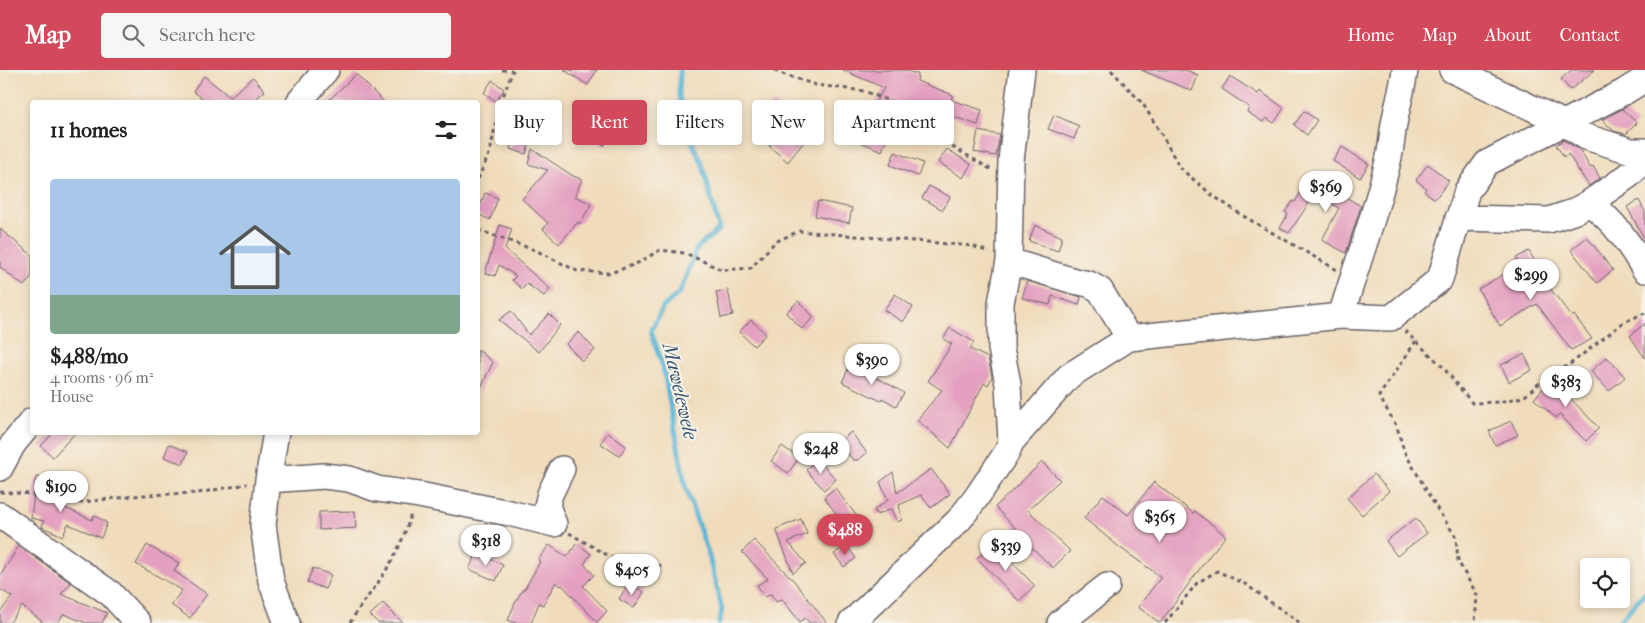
<!DOCTYPE html>
<meta charset="utf-8">
<style>
body{margin:0;font-family:"IM FELL French Canon",serif;background:#f6f6f6;color:#222;height:100vh;display:flex;flex-direction:column;font-size:19px;white-space:nowrap}
*{box-sizing:border-box;margin:0}
p{font-size:16px;color:#767676}
.icon{flex:none;width:28px;height:28px;fill:none;stroke:currentColor;stroke-width:2;stroke-linecap:round;stroke-linejoin:round}
.map{position:relative;flex:1;overflow:hidden}
.panel{position:absolute;left:30px;top:30px;width:450px;height:335px;display:flex;flex-direction:column;background:#fff;border-radius:5px;box-shadow:0 2px 8px #0003}
.panel>*{flex:none}
.banner{position:absolute;left:495px;top:30px;width:475px;height:45px;display:flex;gap:10px}
.tools{position:absolute;left:1580px;top:488px;display:grid;gap:10px}
.tools a{display:grid;place-items:center;width:50px;height:50px;border-radius:5px;background:#fff;box-shadow:0 2px 8px #0003;font-size:25px}
.price{position:absolute;translate:-50% -42px;padding:0 11px;border-radius:18px;background:#fff;color:#222;font-size:16px;line-height:32px;filter:drop-shadow(0 1px 2px #0008)}
.price::after{content:'';position:absolute;left:50%;top:30px;width:15px;height:11px;margin-left:-8px;background:inherit;clip-path:polygon(0 0,100% 0,50% 100%)}
.price.current{background:#d1495b;color:#fff}
ul{padding:0;list-style:none}
li{display:grid;align-content:center;gap:10px;height:265px;padding:0 20px}
li span{display:grid;place-items:center;height:155px;border-radius:5px;color:#555}
li>.icon{margin-inline-start:auto}
span .icon{width:90px;height:90px;fill:#fffc;stroke-width:1}
li b{font-size:21px}
h2{display:flex;justify-content:space-between;align-items:center;height:60px;padding:0 20px;font-size:21px}
.pill{padding:0 18px;border-radius:5px;background:#fff;box-shadow:0 2px 8px #0003;font-size:18px;line-height:45px}
.pill.current{background:#d1495b;color:#fff}
header{display:flex;align-items:center;gap:30px;box-sizing:border-box;height:70px;padding:0 25px;background:#d1495b;color:#fff}
header strong{font-size:24px}
nav{display:flex;gap:28px;margin-inline-start:auto;font-size:18px}
.search{width:350px;height:45px;background:#f6f6f6;display:flex;align-items:center;gap:12px;box-sizing:border-box;padding:0 18px;border-radius:5px;color:#767676;font-size:19px}
.map>svg:first-child{display:block}
.lines{fill:none;stroke-linecap:round;stroke-linejoin:round}
.stream{stroke:#57b4d5;stroke-width:5}
.building{fill:#e4a0c0}
.minor-casing{stroke:#6a6368;stroke-width:28}
.path{stroke:#6a6368;stroke-width:3;stroke-dasharray:4 4;stroke-linecap:butt}
.minor{stroke:#fff;stroke-width:25}
.labels{text-anchor:middle;dominant-baseline:central;stroke-width:4;stroke-linejoin:round;paint-order:stroke}
.water-label{font-size:20px;font-style:italic;fill:#355571;stroke:#f7f3e8}
</style>
<header>
<strong>Map</strong>
<div class="search"><svg class="icon" aria-label="search" viewBox="0 0 24 24"><circle cx="10" cy="10" r="6"/><path d="M15 15l6 6"/></svg>Search here</div>
<nav><a>Home</a><a>Map</a><a>About</a><a>Contact</a></nav>
</header>
<div class="map">
<svg width="1645" height="553" viewBox="0 0 1645 553">
<rect width="100%" height="100%" fill="#f7f3e8"/>
<filter id="ink" filterUnits="userSpaceOnUse"><feTurbulence type="fractalNoise" baseFrequency=".02" numOctaves="2"/><feDisplacementMap in="SourceGraphic" scale="10" xChannelSelector="R" yChannelSelector="G"/><feConvolveMatrix kernelMatrix="1 2 1 2 8 2 1 2 1" color-interpolation-filters="sRGB"/></filter>
<filter id="wash" filterUnits="userSpaceOnUse"><feTurbulence type="fractalNoise" baseFrequency=".0096" numOctaves="4" result="noise"/><feDisplacementMap in="SourceGraphic" scale="20" xChannelSelector="R" yChannelSelector="G"/><feGaussianBlur stdDeviation="1.12" result="paint"/><feColorMatrix in="noise" values="0 0 0 0 0 0 0 0 0 0 0 0 0 0 0 0 0 1.4 0 .05"/><feComposite in="paint" operator="in"/></filter>
<g filter="url(#wash)">
<rect width="100%" height="100%" fill="#f0dcbb"/>
<g class="lines">
<path class="stream" d="M 680,0 L 679,26 L 688,64 L 702,93 L 719,159 L 697,178 L 680,222 L 663,237 L 651,261 L 663,297 L 686,419 L 709,486 L 722,539 L 719,553
M 1618,553 L 1645,522"/>
</g>
<g id="blocks">
<path class="building" d="M 564,0 L 597,0 L 588,15 Z
M 843,0 L 903,0 L 918,4 L 917,11 L 953,25 L 951,30 L 982,40 L 978,55 L 945,44 L 942,53 L 895,35 L 879,60 L 889,64 L 882,81 L 858,71 L 868,45 L 884,18 Z
M 1141,0 L 1186,0 L 1198,5 L 1192,21 Z
M 1571,0 L 1595,0 L 1570,20 L 1561,9 Z
M 356,4 L 384,32 L 327,32 Z
M 204,6 L 230,27 L 253,7 L 265,21 L 252,32 L 207,32 L 193,21 Z
M 1230,6 L 1258,24 L 1260,21 L 1284,38 L 1274,53 L 1266,48 L 1263,52 L 1247,42 L 1249,37 L 1222,19 Z
M 492,10 L 504,19 L 496,31 L 484,23 Z
M 773,33 L 791,49 L 796,43 L 815,58 L 788,92 L 769,76 L 776,67 L 758,50 Z
M 1622,39 L 1637,53 L 1626,64 L 1614,61 L 1602,50 Z
M 1304,41 L 1317,50 L 1307,65 L 1294,55 Z
M 1054,45 L 1079,56 L 1074,69 L 1048,59 Z
M 592,46 L 614,61 L 604,76 L 582,61 Z
M 978,61 L 1000,65 L 996,86 L 974,82 Z
M 516,63 L 531,68 L 526,84 L 510,79 Z
M 1563,70 L 1580,80 L 1590,98 L 1593,96 L 1600,108 L 1589,116 L 1568,84 L 1564,87 L 1556,75 Z
M 1342,77 L 1369,94 L 1360,108 L 1333,91 Z
M 532,79 L 573,106 L 582,109 L 575,126 L 591,134 L 580,154 L 578,152 L 559,174 L 543,159 L 548,153 L 522,129 L 548,100 L 528,94 Z
M 947,79 L 971,94 L 963,108 L 938,92 Z
M 895,82 L 923,93 L 918,106 L 890,95 Z
M 1428,94 L 1449,111 L 1435,129 L 1424,121 L 1426,118 L 1416,110 Z
M 1310,106 L 1361,136 L 1346,183 L 1322,170 L 1339,138 L 1315,124 L 1289,163 L 1280,158 L 1288,144 L 1285,142 L 1293,131 L 1295,132 Z
M 929,116 L 950,127 L 943,140 L 922,128 Z
M 485,123 L 498,128 L 490,150 L 478,144 L 478,141 Z
M 1639,130 L 1645,142 L 1645,170 L 1627,137 Z
M 818,131 L 852,138 L 849,153 L 815,146 Z
M 500,155 L 512,159 L 505,179 L 550,219 L 544,226 L 527,214 L 522,219 L 512,210 L 516,206 L 499,195 L 495,206 L 485,203 Z
M 1035,155 L 1062,167 L 1058,181 L 1029,171 Z
M 0,159 L 32,185 L 32,206 L 24,216 L 0,197 Z
M 1587,167 L 1613,200 L 1597,213 L 1571,180 Z
M 1529,181 L 1539,199 L 1536,200 L 1572,247 L 1574,245 L 1592,269 L 1571,280 L 1537,234 L 1500,256 L 1478,219 L 1520,195 L 1516,188 Z
M 1027,211 L 1081,227 L 1079,235 L 1052,226 L 1050,235 L 1022,228 Z
M 728,220 L 733,245 L 721,248 L 716,222 Z
M 895,224 L 913,237 L 903,252 L 884,240 Z
M 798,231 L 814,247 L 802,259 L 786,243 Z
M 511,241 L 529,265 L 549,244 L 560,255 L 539,282 L 499,250 Z
M 751,250 L 766,264 L 754,276 L 739,262 Z
M 1645,253 L 1645,288 L 1630,266 Z
M 950,258 L 974,272 L 970,279 L 988,288 L 992,307 L 988,315 L 984,313 L 950,378 L 917,350 L 942,320 L 928,311 L 952,274 L 943,269 Z
M 579,262 L 595,280 L 582,291 L 566,274 Z
M 478,280 L 493,292 L 478,324 Z
M 1524,284 L 1532,300 L 1509,312 L 1501,295 Z
M 1607,287 L 1625,307 L 1609,321 L 1591,301 Z
M 850,295 L 887,313 L 904,323 L 896,336 L 882,328 L 881,331 L 842,312 Z
M 1563,307 L 1573,318 L 1566,324 L 1599,358 L 1586,371 L 1559,344 L 1556,348 L 1534,329 L 1545,316 L 1550,320 Z
M 1511,351 L 1518,365 L 1495,375 L 1489,361 Z
M 54,362 L 76,362 L 53,387 L 41,376 Z
M 851,362 L 867,383 L 858,390 L 853,390 L 839,372 Z
M 608,363 L 626,376 L 619,386 L 600,373 Z
M 169,374 L 188,382 L 183,394 L 164,387 Z
M 782,376 L 799,388 L 788,403 L 771,391 Z
M 817,389 L 836,409 L 824,420 L 806,400 Z
M 1042,392 L 1060,410 L 1028,440 L 1070,481 L 1053,498 L 1024,470 L 1025,468 L 995,437 Z
M 931,399 L 950,424 L 931,438 L 921,425 L 899,435 L 902,450 L 897,452 L 891,439 L 877,445 L 874,440 L 888,430 L 880,412 L 893,402 L 897,423 Z
M 1374,404 L 1389,421 L 1362,445 L 1347,428 Z
M 36,407 L 52,409 L 50,431 L 92,450 L 94,445 L 107,453 L 101,468 L 68,454 L 63,466 L 42,457 L 44,451 L 31,448 Z
M 1154,412 L 1193,443 L 1195,441 L 1226,466 L 1210,485 L 1160,553 L 1138,537 L 1161,507 L 1119,477 L 1084,448 L 1103,425 L 1128,445 Z
M 835,418 L 863,454 L 849,465 L 835,447 L 837,445 L 824,427 Z
M 355,441 L 356,458 L 319,460 L 319,442 Z
M 1416,448 L 1427,463 L 1397,486 L 1386,471 Z
M 801,449 L 807,464 L 788,472 L 806,493 L 793,503 L 776,459 Z
M 754,470 L 794,511 L 827,553 L 810,553 L 805,548 L 800,552 L 782,529 L 776,532 L 771,524 L 765,527 L 757,515 L 768,509 L 742,482 Z
M 577,473 L 591,484 L 584,494 L 594,505 L 583,516 L 607,541 L 597,552 L 562,515 L 561,516 L 556,512 L 543,535 L 539,533 L 531,553 L 516,553 L 508,550 L 515,533 L 523,519 L 524,520 L 540,492 L 538,490 L 549,475 L 567,487 Z
M 993,473 L 1035,516 L 1019,531 L 977,488 Z
M 147,475 L 179,493 L 174,501 L 207,524 L 190,548 L 171,535 L 182,520 L 136,494 Z
M 846,475 L 856,488 L 844,497 L 834,484 Z
M 19,476 L 71,513 L 61,524 L 107,543 L 102,553 L 86,553 L 64,544 L 57,553 L 44,553 L 22,536 L 9,553 L 0,553 L 0,542 L 12,527 L 0,519 L 0,506 Z
M 477,483 L 503,495 L 496,511 L 469,499 Z
M 313,498 L 331,505 L 325,519 L 307,512 Z
M 629,513 L 644,522 L 634,538 L 619,529 Z
M 383,533 L 403,553 L 378,553 L 370,545 Z"/>
</g>
</g>
<g filter="url(#ink)">
<use href="#blocks" fill-opacity="0" stroke="#6a6368" stroke-width="1"/>
<g class="lines">
<g class="minor-casing">
<path id="minor" d="M 1452,0 L 1564,53 L 1624,22 L 1645,9
M 299,32 L 326,0
M 1589,133 L 1628,106 L 1645,90
M 1458,148 L 1549,150 L 1573,142 L 1589,133 C 1614,150 1630,175 1645,200
M 1009,191 L 1074,211 L 1089,214 L 1100,220 L 1129,268
M 1341,246 C 1357,193 1377,141 1389,87 C 1392,75 1392,62 1395,49 C 1398,33 1403,17 1405,0
M 276,362 L 268,410 L 263,455 L 271,511 L 287,553
M 1011,372 L 1069,306 L 1129,268 L 1341,246 L 1391,248 L 1440,209 L 1467,121 L 1487,93 L 1564,53 L 1586,67 L 1631,81 L 1645,81
M 0,398 L 13,374 L 32,351
M 268,410 L 324,406 L 349,409 L 377,419 L 419,425 L 509,443 L 554,454 L 547,436 L 550,424 L 562,399
M 0,445 L 111,524 L 138,553
M 851,553 L 959,450 L 976,428 L 1007,382 L 1011,372 L 1008,314 L 1001,278 L 1001,233 L 1009,191 L 1011,90 L 1022,0
M 1060,553 L 1107,516"/>
</g>
<path class="path" d="M 502,0 L 512,0
M 775,0 L 779,3 L 816,15 L 864,21 L 905,37 L 925,64 L 951,76 L 992,100
M 1111,0 L 1143,34 L 1162,65 L 1180,98 L 1212,125 L 1240,144 L 1337,200
M 478,109 L 490,82 L 499,37 L 513,0
M 478,160 L 535,180 L 577,201 L 610,203 L 636,194 L 660,180 L 685,183 L 722,200 L 751,198 L 775,172 L 799,161 L 972,176 L 989,182
M 1405,261 L 1442,296 L 1472,333 L 1498,332 L 1524,327 L 1547,306 L 1569,295 L 1624,252 L 1645,243
M 1416,271 L 1379,326 L 1397,357 L 1404,381 L 1436,437 L 1456,467 L 1458,491 L 1477,525 L 1475,553
M 0,422 L 30,424 L 47,429 L 76,433 L 143,425 L 198,423 L 247,414
M 569,463 L 619,492 L 665,496
M 350,553 C 358,538 368,527 377,514 C 392,493 405,468 411,443
M 1165,553 L 1197,513 L 1217,501 L 1245,514 L 1300,553"/>
<use href="#minor" class="minor"/>
</g>
</g>
<g class="labels">
<g class="water-label">
<text transform="translate(680 321) rotate(77)">Mawelewele</text>
</g>
</g>
</svg>
<div class="tools">
<a><svg class="icon" aria-label="locate" viewBox="0 0 24 24"><circle cx="12" cy="12" r="6"/><path d="M12 2v4M12 18v4M2 12h4M18 12h4"/></svg></a>
</div>
<b class="price" style="left:1326px;top:143px">$369</b>
<b class="price" style="left:1531px;top:231px">$299</b>
<b class="price" style="left:872px;top:316px">$390</b>
<b class="price" style="left:1566px;top:338px">$383</b>
<b class="price" style="left:821px;top:405px">$248</b>
<b class="price" style="left:61px;top:443px">$190</b>
<b class="price" style="left:1160px;top:473px">$365</b>
<b class="price current" style="left:845px;top:486px">$488</b>
<b class="price" style="left:486px;top:497px">$318</b>
<b class="price" style="left:1006px;top:502px">$339</b>
<b class="price" style="left:632px;top:526px">$405</b>
<div class="banner">
<a class="pill">Buy</a>
<a class="pill current">Rent</a>
<a class="pill">Filters</a>
<a class="pill">New</a>
<a class="pill">Apartment</a>
</div>
<section class="panel">
<h2>11 homes<svg class="icon" aria-label="filters" viewBox="0 0 24 24"><path d="M4 7h16M4 17h16"/><circle cx="9" cy="7" r="2"/><circle cx="15" cy="17" r="2"/></svg></h2>
<ul>
<li><span style="background:linear-gradient(#a9c7e8 75%,#7fa58c 0)"><svg class="icon" aria-label="home" viewBox="0 0 24 24"><path d="M3 11l9-7 9 7M6 9v11h12V9"/></svg></span><div><b>$488/mo</b><p>4 rooms · 96 m²</p><p>House</p></div></li>
</ul>
</section>
</div>
